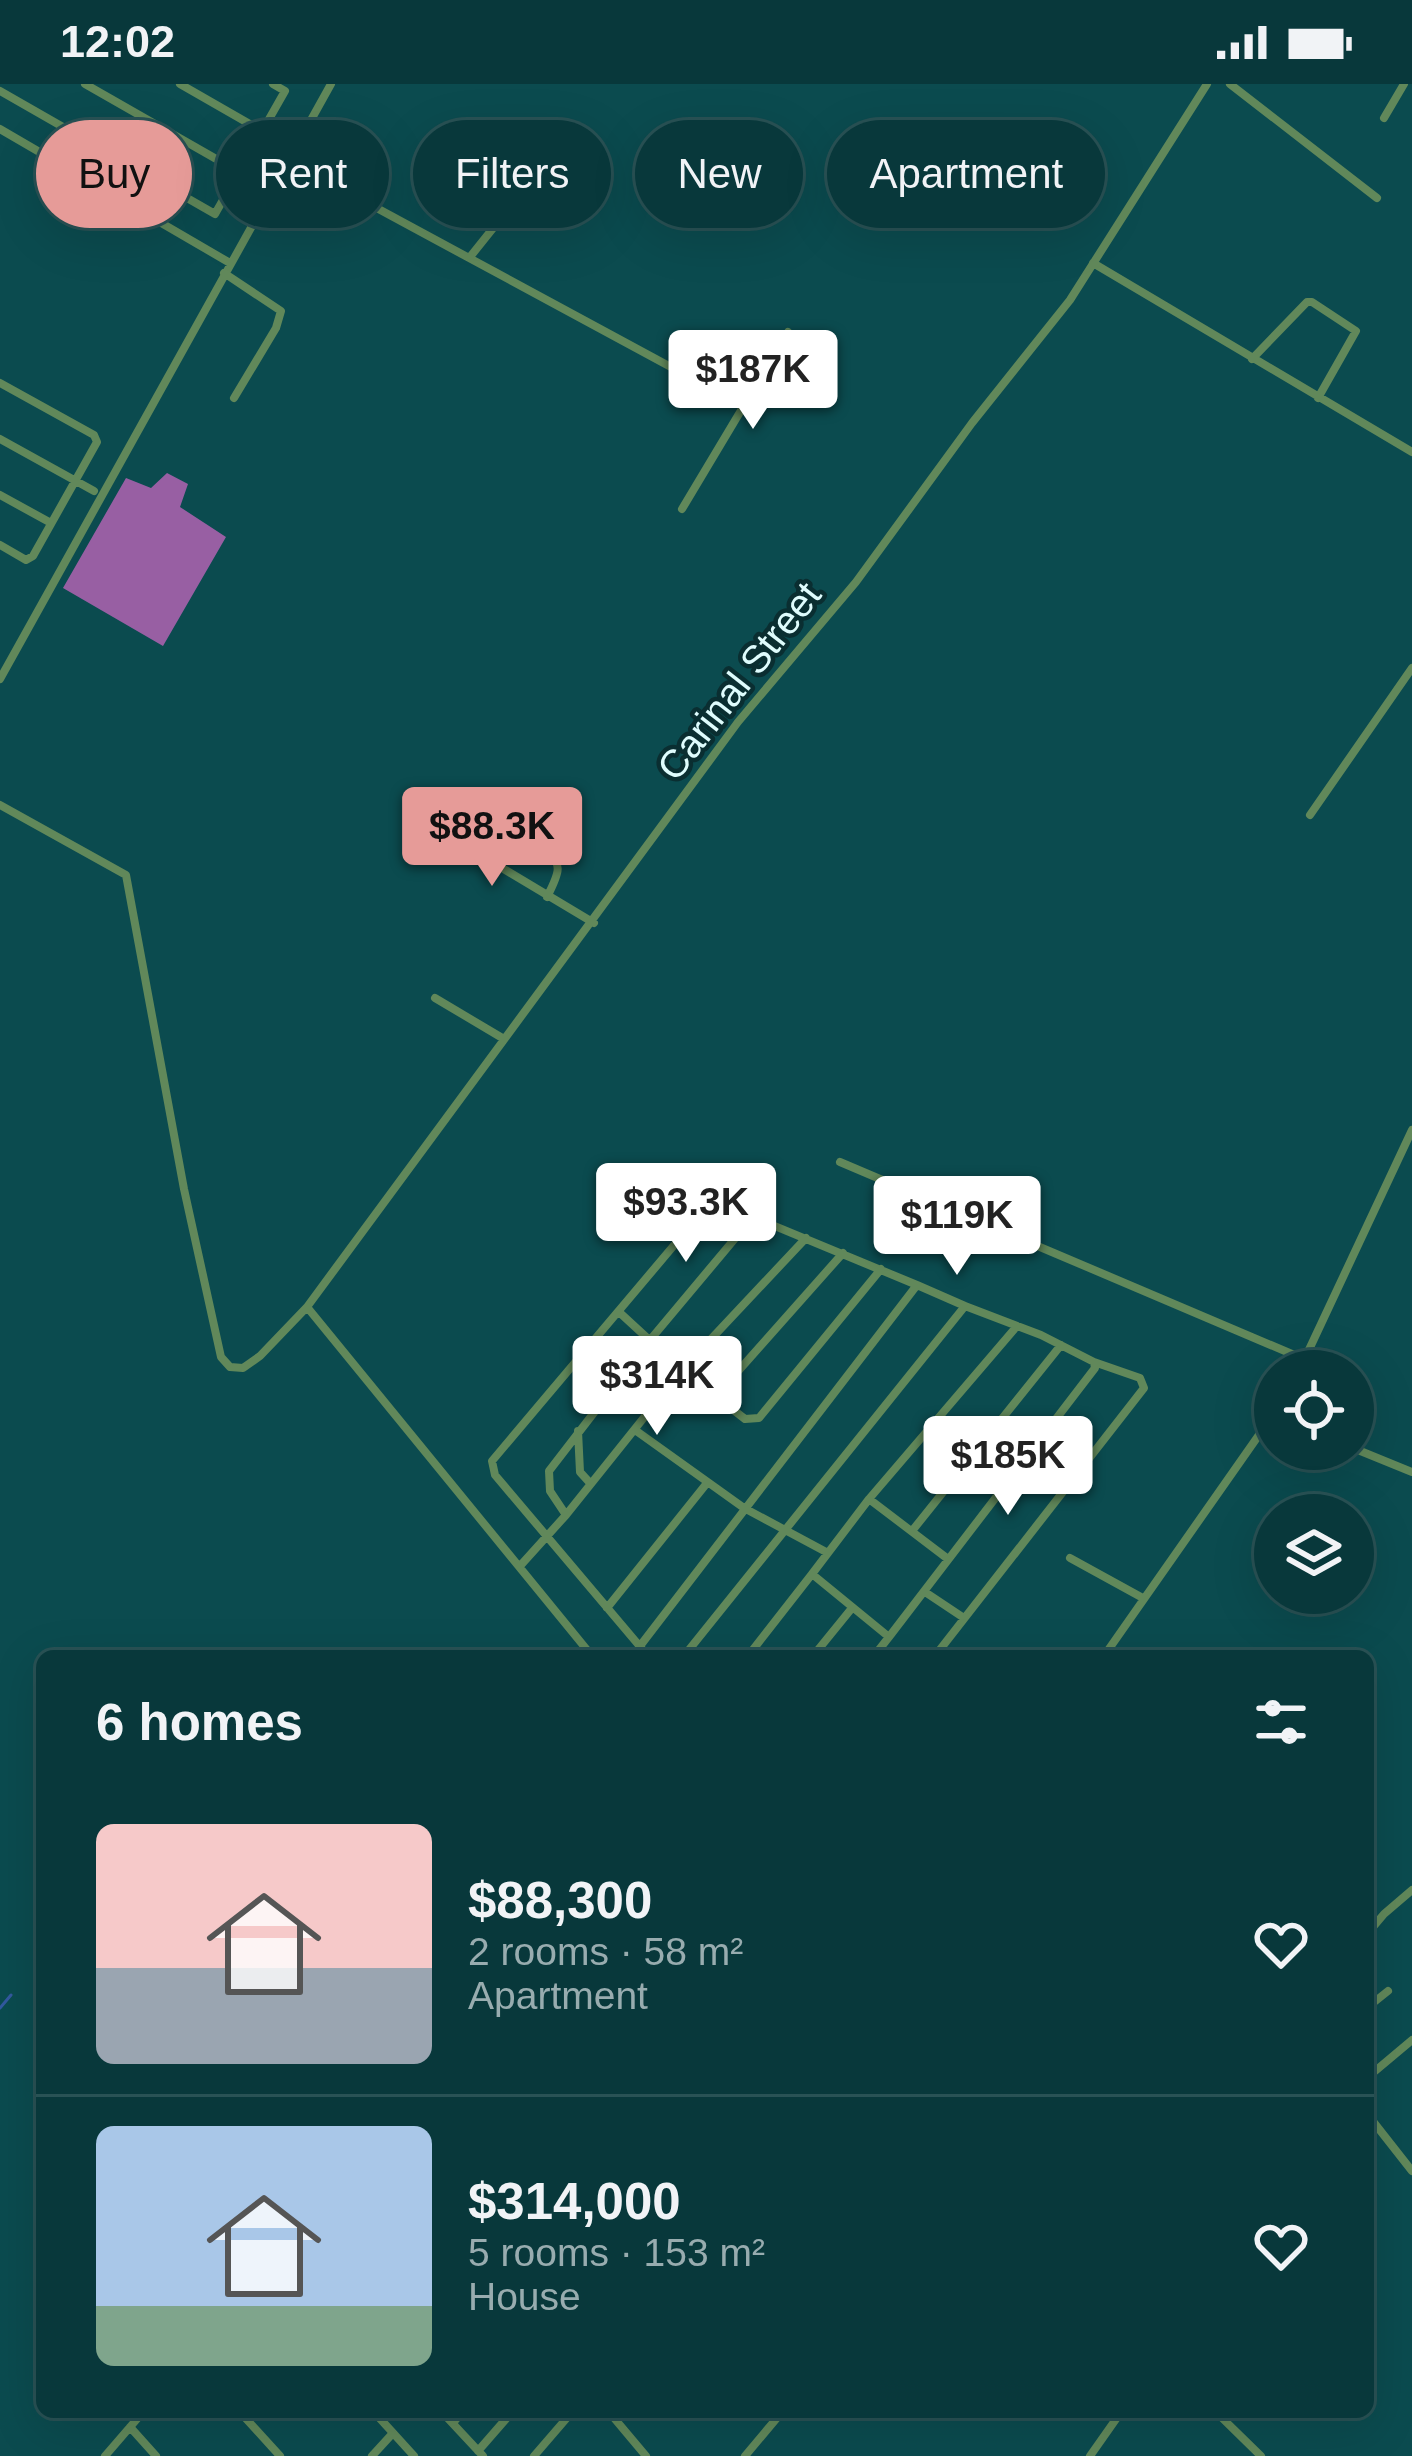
<!DOCTYPE html>
<meta charset="utf-8">
<style>
body{margin:0;font-family:Arial,sans-serif;background:#113f42;color:#f1f3f6;height:100vh;display:flex;flex-direction:column;font-size:45px;white-space:nowrap}
*{box-sizing:border-box;margin:0}
p{font-size:39px;color:#98acaf}
.icon{flex:none;width:66px;height:66px;fill:none;stroke:currentColor;stroke-width:2;stroke-linecap:round;stroke-linejoin:round}
.map{position:relative;flex:1;overflow:hidden}
.panel{position:absolute;left:36px;top:1566px;width:1338px;height:768px;display:flex;flex-direction:column;background:#08383b;border-radius:18px;box-shadow:0 12px 48px #0002,0 0 0 3px #295255}
.panel>*{flex:none}
.banner{position:absolute;left:36px;top:36px;width:1341px;height:108px;display:flex;gap:24px}
.buttons{position:absolute;left:1254px;top:1266px;display:grid;gap:24px}
.buttons a{display:grid;place-items:center;width:120px;height:120px;border-radius:50%;background:#08383b;box-shadow:0 12px 48px #0002,0 0 0 3px #295255;font-size:60px}
.price{position:absolute;translate:-50% -102px;padding:0 27px;border-radius:12px;background:#fff;color:#222;font-size:39px;line-height:78px;filter:drop-shadow(0 3px 6px #0008)}
.price::after{content:'';position:absolute;left:50%;top:72px;width:36px;height:27px;margin-left:-18px;background:inherit;clip-path:polygon(0 0,100% 0,50% 100%)}
.price.current{background:#e69b98;color:#111}
ul{padding:0;list-style:none}
li{display:flex;align-items:center;gap:36px;height:300px;padding:0 60px}
li+li{border-top:3px solid #295255}
li span{display:grid;place-items:center;flex:none;width:336px;height:240px;border-radius:18px;color:#555}
li>.icon{margin-inline-start:auto}
span .icon{width:144px;height:144px;fill:#fffc;stroke-width:1}
li b{font-size:51px}
h2{display:flex;justify-content:space-between;align-items:center;height:144px;padding:0 60px;font-size:51px}
.pill{padding:0 42px;border-radius:54px;background:#08383b;box-shadow:0 12px 48px #0002,0 0 0 3px #295255;font-size:42px;line-height:108px}
.pill.current{background:#e69b98;color:#111}
.status{display:flex;justify-content:space-between;align-items:center;height:84px;padding:0 60px;background:#08383b;direction:ltr}
.status svg{height:33px;fill:currentColor}
.map>svg:first-child{display:block}
.forest{fill:#985fa3}
.lines{fill:none;stroke-linecap:round;stroke-linejoin:round}
.stream{stroke:#32599e;stroke-width:3}
.minor{stroke:#61885a;stroke-width:8}
.labels{text-anchor:middle;dominant-baseline:central;stroke-width:9;stroke-linejoin:round;paint-order:stroke}
.street-label{font-size:39px;fill:#dffcfd;stroke:#0a2e31}
</style>
<div class="status"><b>12:02</b><svg viewBox="0 0 49 12"><path d="M0 12V9h3v3zM5 12V6h3v6zM10 12V3h3v9zM15 12V0h3v12zM26 1h20v11H26zM47 4h2v5h-2z"/></svg></div>
<div class="map">
<svg width="1412" height="2372" viewBox="0 0 1412 2372">
<rect width="100%" height="100%" fill="#0b4b4f"/>
<path class="forest" d="M 167,389 L 188,400 L 180,423 L 226,453 L 163,562 L 63,504 L 126,394 L 151,404 Z"/>
<g class="lines">
<path class="stream" d="M 0,1924 L 11,1911"/>
<path class="minor" d="M 85,0 L 239,88
M 180,0 L 262,47
M 1230,0 L 1377,114
M 0,7 L 215,130 L 285,7 L 273,0
M 1384,34 L 1404,0
M 0,45 L 230,179
M 286,75 L 743,322
M 470,173 L 498,138 L 511,82
M 1093,179 L 1412,368
M 224,189 L 281,227 L 276,244 L 234,314
M 1252,275 L 1307,218 L 1312,218 L 1356,247 L 1318,314
M 0,299 L 94,351 L 97,358 L 33,472 L 26,476 L 0,461
M 0,355 L 94,407
M 0,411 L 51,439
M 682,425 L 788,248
M 0,595 L 331,0
M 0,721 L 126,791 L 184,1105 L 221,1273 L 230,1283 L 243,1284 L 260,1272 L 307,1223 L 592,1572
M 1310,731 L 1412,584
M 465,740 L 459,755 L 462,760 L 594,839
M 547,813 C 567,774 556,783 538,753 L 548,721
M 435,914 L 504,955
M 840,1078 L 1306,1276
M 806,1154 L 682,1286 L 745,1335 L 759,1334 L 881,1185
M 307,1223 L 738,638 L 856,498 L 972,339 L 1070,216 L 1207,0
M 1299,1287 L 1412,1046
M 716,1312 L 843,1169
M 635,1346 L 744,1424 L 828,1469
M 578,1347 L 580,1388 L 590,1399
M 1353,1364 L 1412,1388
M 869,1415 L 948,1475
M 566,1431 L 550,1407 L 549,1387 L 650,1256 L 753,1133 L 917,1201
M 912,1447 L 1061,1261
M 1070,1474 L 1141,1513
M 520,1482 L 566,1431 L 682,1286 L 619,1228
M 812,1490 L 869,1415 L 1017,1242
M 925,1508 L 964,1534
M 607,1524 L 707,1399
M 889,1553 L 1095,1284 L 1094,1278 L 1041,1251 L 965,1222
M 640,1562 L 917,1201 L 965,1222 L 684,1572
M 648,1572 L 495,1391 L 492,1377 L 708,1121 L 719,1119 L 753,1133
M 748,1572 L 812,1490 L 889,1553 L 874,1572
M 813,1572 L 852,1524
M 935,1572 L 1144,1304 L 1140,1294 L 1094,1278
M 1104,1572 L 1275,1328
M 1368,1849 L 1384,1830 L 1412,1806
M 1368,1923 L 1388,1907
M 1368,1993 L 1412,1956
M 1368,2031 L 1412,2087
M 240,2328 L 280,2372
M 374,2328 L 414,2372
M 442,2328 L 483,2372
M 609,2328 L 646,2372
M 1216,2328 L 1261,2372
M 453,2339 L 462,2328
M 130,2343 L 156,2372
M 478,2367 L 512,2328
M 105,2372 L 143,2328
M 372,2372 L 393,2349
M 534,2372 L 572,2328
M 745,2372 L 782,2328
M 1090,2372 L 1121,2328"/>
</g>
<g class="labels">
<g class="street-label">
<text transform="translate(739 597) rotate(-52)">Carinal Street</text>
</g>
</g>
</svg>
<div class="buttons">
<a><svg class="icon" aria-label="locate" viewBox="0 0 24 24"><circle cx="12" cy="12" r="6"/><path d="M12 2v4M12 18v4M2 12h4M18 12h4"/></svg></a>
<a><svg class="icon" aria-label="layers" viewBox="0 0 24 24"><path d="M12 4l9 5-9 5-9-5zM3 14l9 5 9-5"/></svg></a>
</div>
<b class="price" style="left:753px;top:348px">$187K</b>
<b class="price current" style="left:492px;top:805px">$88.3K</b>
<b class="price" style="left:686px;top:1181px">$93.3K</b>
<b class="price" style="left:957px;top:1194px">$119K</b>
<b class="price" style="left:657px;top:1354px">$314K</b>
<b class="price" style="left:1008px;top:1434px">$185K</b>
<div class="banner">
<a class="pill current">Buy</a>
<a class="pill">Rent</a>
<a class="pill">Filters</a>
<a class="pill">New</a>
<a class="pill">Apartment</a>
</div>
<section class="panel">
<h2>6 homes<svg class="icon" aria-label="filters" viewBox="0 0 24 24"><path d="M4 7h16M4 17h16"/><circle cx="9" cy="7" r="2"/><circle cx="15" cy="17" r="2"/></svg></h2>
<ul>
<li><span style="background:linear-gradient(#f6c9c9 60%,#9aa5b1 0)"><svg class="icon" aria-label="home" viewBox="0 0 24 24"><path d="M3 11l9-7 9 7M6 9v11h12V9"/></svg></span><div><b>$88,300</b><p>2 rooms · 58 m²</p><p>Apartment</p></div><svg class="icon" aria-label="heart" viewBox="0 0 24 24"><path d="M12 20l-8-8c-3-5 5-10 8-4 3-6 11-1 8 4z"/></svg></li>
<li><span style="background:linear-gradient(#a9c7e8 75%,#7fa58c 0)"><svg class="icon" aria-label="home" viewBox="0 0 24 24"><path d="M3 11l9-7 9 7M6 9v11h12V9"/></svg></span><div><b>$314,000</b><p>5 rooms · 153 m²</p><p>House</p></div><svg class="icon" aria-label="heart" viewBox="0 0 24 24"><path d="M12 20l-8-8c-3-5 5-10 8-4 3-6 11-1 8 4z"/></svg></li>
</ul>
</section>
</div>
